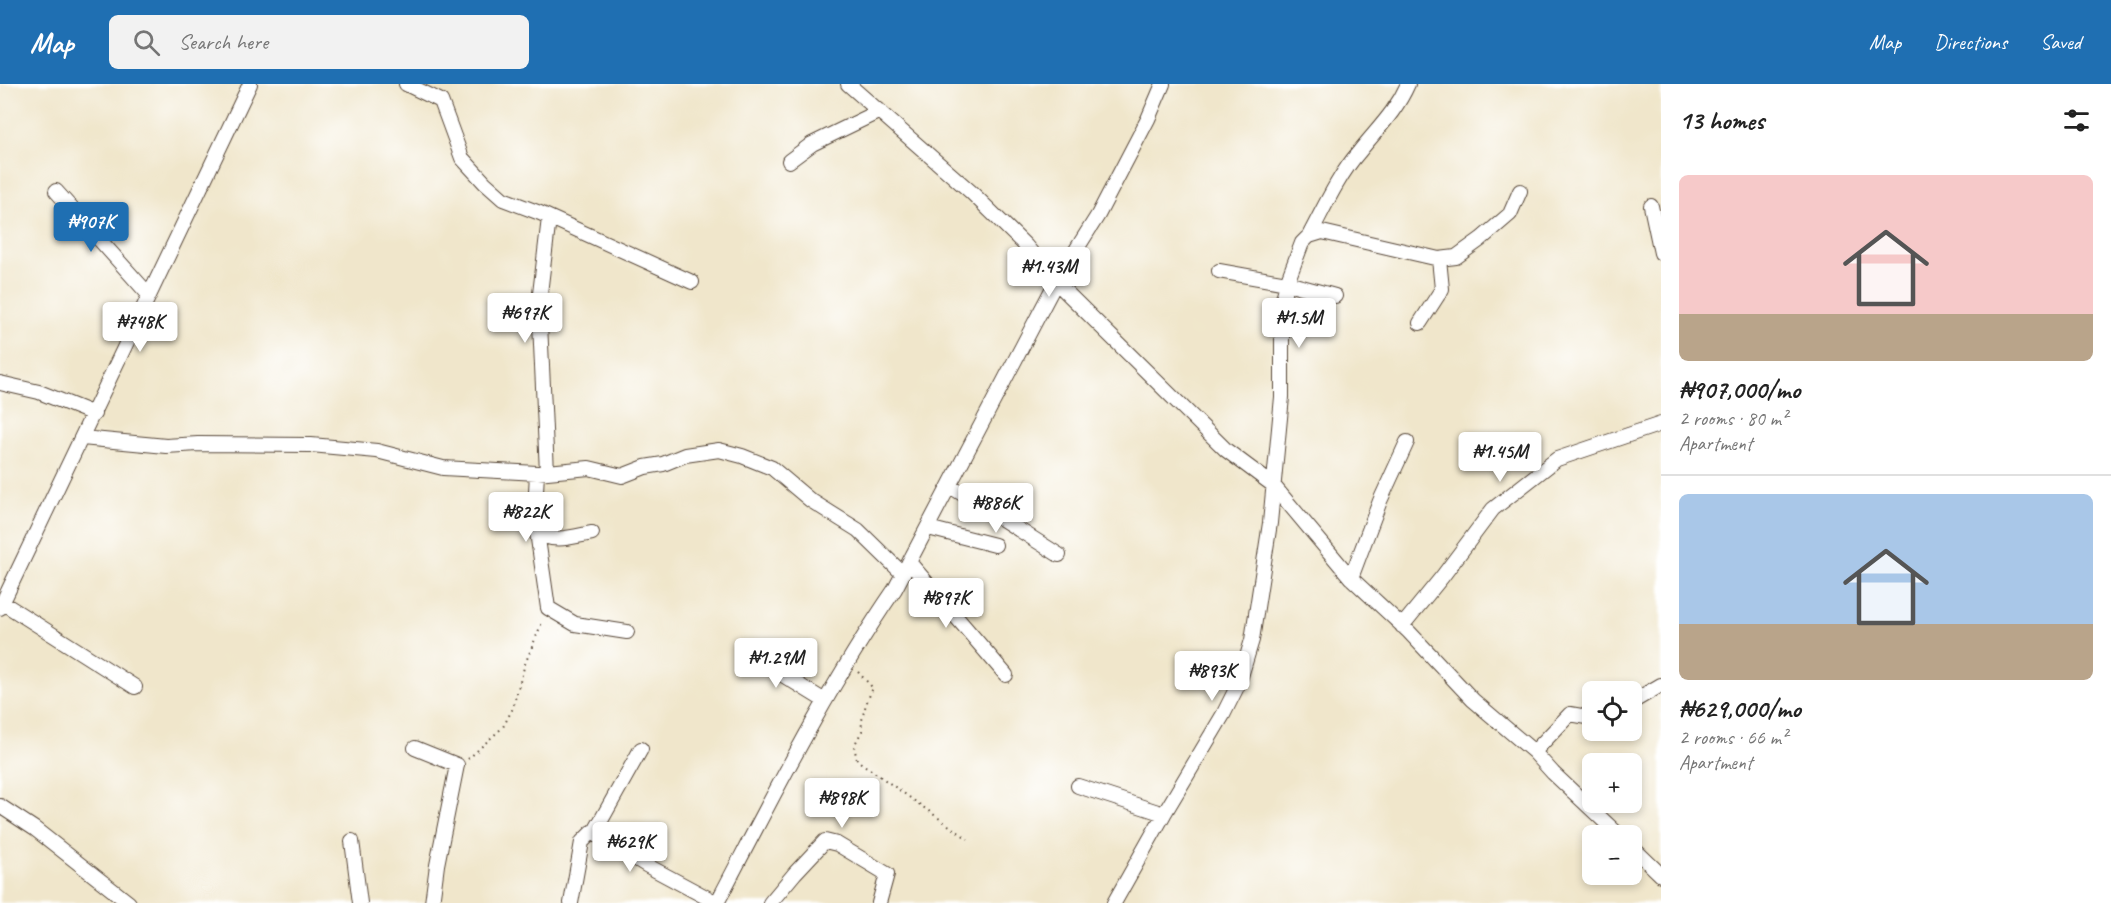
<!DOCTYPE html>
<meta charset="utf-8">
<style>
body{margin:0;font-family:Caveat,sans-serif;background:#f2f2f2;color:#222;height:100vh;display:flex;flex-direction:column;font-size:22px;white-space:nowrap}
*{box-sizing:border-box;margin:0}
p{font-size:20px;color:#767676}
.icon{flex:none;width:33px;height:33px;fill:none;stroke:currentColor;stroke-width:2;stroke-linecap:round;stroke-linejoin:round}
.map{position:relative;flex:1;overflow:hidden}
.drawer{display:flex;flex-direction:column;background:#fff;width:450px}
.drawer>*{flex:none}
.buttons{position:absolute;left:1582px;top:597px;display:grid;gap:12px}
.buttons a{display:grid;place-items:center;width:60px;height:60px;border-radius:9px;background:#fff;box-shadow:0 3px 9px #0003;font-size:30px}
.price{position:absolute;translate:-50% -51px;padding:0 14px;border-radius:6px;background:#fff;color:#222;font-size:20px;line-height:39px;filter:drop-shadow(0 2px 3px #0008)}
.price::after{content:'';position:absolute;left:50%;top:36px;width:18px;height:14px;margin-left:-9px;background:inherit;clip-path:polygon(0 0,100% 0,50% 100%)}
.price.active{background:#1f6fb2;color:#fff}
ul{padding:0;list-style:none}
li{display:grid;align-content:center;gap:12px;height:318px;padding:0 18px}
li+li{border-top:2px solid #e0e0e0}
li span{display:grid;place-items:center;height:186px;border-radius:9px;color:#555}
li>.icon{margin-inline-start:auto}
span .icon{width:108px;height:108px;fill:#fffc;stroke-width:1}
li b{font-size:26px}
h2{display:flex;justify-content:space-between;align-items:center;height:72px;padding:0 18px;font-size:26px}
header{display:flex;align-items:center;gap:36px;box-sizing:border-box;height:84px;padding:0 30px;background:#1f6fb2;color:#fff}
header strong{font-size:28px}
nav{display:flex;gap:33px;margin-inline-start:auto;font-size:21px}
.search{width:420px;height:54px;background:#f2f2f2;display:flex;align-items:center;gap:15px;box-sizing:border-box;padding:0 21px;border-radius:9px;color:#767676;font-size:22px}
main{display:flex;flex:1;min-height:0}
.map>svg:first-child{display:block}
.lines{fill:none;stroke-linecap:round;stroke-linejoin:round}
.minor-casing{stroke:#564638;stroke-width:16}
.path{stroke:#564638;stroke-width:2;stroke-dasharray:1.5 4.5;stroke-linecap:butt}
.minor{stroke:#fff;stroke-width:14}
</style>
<header>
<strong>Map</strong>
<div class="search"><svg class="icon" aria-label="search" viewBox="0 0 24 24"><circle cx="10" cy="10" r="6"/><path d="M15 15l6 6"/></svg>Search here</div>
<nav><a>Map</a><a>Directions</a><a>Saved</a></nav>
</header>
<main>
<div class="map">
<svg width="1661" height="819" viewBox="0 0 1661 819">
<rect width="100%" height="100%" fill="#fff"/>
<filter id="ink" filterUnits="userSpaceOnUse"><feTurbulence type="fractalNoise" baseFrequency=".0167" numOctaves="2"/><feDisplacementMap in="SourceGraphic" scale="12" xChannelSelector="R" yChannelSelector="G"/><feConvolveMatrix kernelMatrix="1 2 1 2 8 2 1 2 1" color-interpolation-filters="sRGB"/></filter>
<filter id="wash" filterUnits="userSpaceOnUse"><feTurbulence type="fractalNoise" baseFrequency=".008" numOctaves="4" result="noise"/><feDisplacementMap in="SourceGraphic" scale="24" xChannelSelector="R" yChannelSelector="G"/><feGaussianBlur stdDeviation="1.35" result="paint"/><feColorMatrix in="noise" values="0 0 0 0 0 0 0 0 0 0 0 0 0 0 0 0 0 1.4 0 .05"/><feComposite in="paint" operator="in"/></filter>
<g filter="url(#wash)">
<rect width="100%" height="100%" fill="#f0e6cb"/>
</g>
<g filter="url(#ink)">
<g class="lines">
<g class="minor-casing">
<path id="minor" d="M 406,0 L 441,17 L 462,74 L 485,99 L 503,115 L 540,129 L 692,198
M 848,0 L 971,108 L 1026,162 L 1056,198 L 1226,366 L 1273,401 L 1351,494 L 1409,548 L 1473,616 L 1534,668 L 1553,689 L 1620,752
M 789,77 L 812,60 L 880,27
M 56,107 L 149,211
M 1651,122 L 1661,169
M 1309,152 C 1324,124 1338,92 1359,68 C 1378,44 1395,29 1408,0
M 1219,187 L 1287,199 L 1335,212
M 1420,239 L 1442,205 L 1439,175
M 0,299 L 39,308 L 94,330
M 82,354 L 166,362 L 198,360 L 311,361 L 377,367 L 443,384 L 537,389 L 589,384 L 622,392 L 645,383 L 663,380 L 685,371 L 719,366 L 742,372 L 772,384 L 810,416 L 858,446 L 903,490
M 547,388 L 539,218 L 549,134
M 537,389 L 535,427 L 537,448 C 552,460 575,452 592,449
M 950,402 L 1059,471
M 928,444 L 995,461
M 537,448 L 548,524 L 575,540 L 627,548
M 909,478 L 1006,591
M 1351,494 L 1380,417 L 1407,358
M 3,519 L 135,603
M 0,524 L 250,0
M 1402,542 L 1442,493 L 1493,425 L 1557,375 L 1661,340
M 746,566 L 760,577 L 825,617
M 1632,618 L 1661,601
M 415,664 L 457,681 L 437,781 L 432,819
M 1534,668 L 1570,630 L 1593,634
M 1078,702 L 1164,730
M 0,722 L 35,745 L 129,819
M 594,749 L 641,665
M 352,757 L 360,819
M 1632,763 L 1661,791
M 571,819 L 582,758 L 592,748 L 646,781 L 717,819
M 717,819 C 773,712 827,604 895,505 L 1056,198 L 1098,131 L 1148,35 L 1163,0
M 770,819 L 795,789 L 825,757 L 837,760 L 887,790 L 879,819
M 1114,819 L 1164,730 L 1223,631 L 1239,599 L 1252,556 L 1270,439 L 1282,313 L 1282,218 L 1288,196 L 1302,159 L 1309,152 L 1322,148 L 1439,175 L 1456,173 L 1481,155 L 1510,130 L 1520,107"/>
</g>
<path class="path" d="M 858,588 L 873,604 C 867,616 860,635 862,647 L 854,662 L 857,676 L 968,755
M 468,675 L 503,643 L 512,626 L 525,580 L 543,536"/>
<use href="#minor" class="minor"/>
</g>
</g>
</svg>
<div class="buttons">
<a><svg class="icon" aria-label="locate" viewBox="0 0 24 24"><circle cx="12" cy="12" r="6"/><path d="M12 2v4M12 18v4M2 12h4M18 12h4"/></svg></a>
<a>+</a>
<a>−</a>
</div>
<b class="price active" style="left:91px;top:169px">₦907K</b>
<b class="price" style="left:1049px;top:214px">₦1.43M</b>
<b class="price" style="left:525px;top:260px">₦697K</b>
<b class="price" style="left:1299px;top:265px">₦1.5M</b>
<b class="price" style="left:140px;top:269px">₦748K</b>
<b class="price" style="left:1500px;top:399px">₦1.45M</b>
<b class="price" style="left:996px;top:450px">₦886K</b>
<b class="price" style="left:526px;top:459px">₦822K</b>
<b class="price" style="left:946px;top:545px">₦897K</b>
<b class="price" style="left:776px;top:605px">₦1.29M</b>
<b class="price" style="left:1212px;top:618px">₦893K</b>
<b class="price" style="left:842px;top:745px">₦898K</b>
<b class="price" style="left:630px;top:789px">₦629K</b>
</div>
<section class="drawer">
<h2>13 homes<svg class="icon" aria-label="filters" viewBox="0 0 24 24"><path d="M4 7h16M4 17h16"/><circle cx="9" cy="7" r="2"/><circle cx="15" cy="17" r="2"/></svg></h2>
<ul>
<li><span style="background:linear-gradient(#f6c9c9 75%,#b9a48a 0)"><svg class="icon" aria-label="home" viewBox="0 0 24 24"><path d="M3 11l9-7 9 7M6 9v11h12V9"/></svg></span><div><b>₦907,000/mo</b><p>2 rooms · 80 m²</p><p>Apartment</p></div></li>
<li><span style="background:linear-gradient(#a9c7e8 70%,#b9a48a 0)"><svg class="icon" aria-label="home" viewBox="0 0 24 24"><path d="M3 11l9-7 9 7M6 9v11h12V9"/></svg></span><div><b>₦629,000/mo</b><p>2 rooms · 66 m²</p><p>Apartment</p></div></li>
</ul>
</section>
</main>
